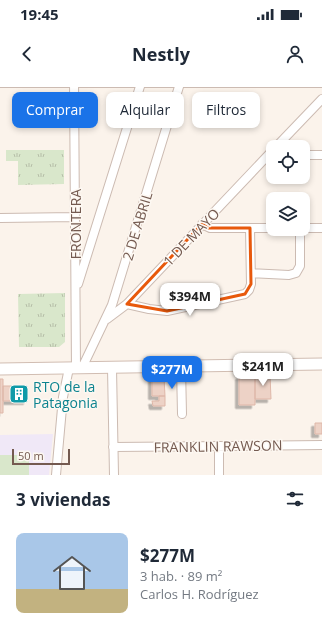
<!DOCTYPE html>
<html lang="es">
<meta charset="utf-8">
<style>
body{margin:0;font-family:"Open Sans",sans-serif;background:#f6f6f7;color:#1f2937;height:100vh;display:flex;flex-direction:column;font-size:15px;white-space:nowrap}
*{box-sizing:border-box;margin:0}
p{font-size:13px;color:#747a83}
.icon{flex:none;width:22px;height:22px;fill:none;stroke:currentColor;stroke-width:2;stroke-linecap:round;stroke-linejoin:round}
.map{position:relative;height:395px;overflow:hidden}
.panel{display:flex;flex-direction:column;background:#fff;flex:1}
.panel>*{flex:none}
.banner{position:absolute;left:12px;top:12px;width:298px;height:36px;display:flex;gap:8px}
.controls{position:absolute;left:266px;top:60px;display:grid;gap:8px}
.controls a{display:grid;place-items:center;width:44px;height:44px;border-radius:8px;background:#fff;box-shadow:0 2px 6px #0003;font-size:20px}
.scale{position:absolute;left:12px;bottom:10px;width:58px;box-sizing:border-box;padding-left:4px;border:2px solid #745a50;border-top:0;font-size:11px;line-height:14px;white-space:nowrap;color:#745a50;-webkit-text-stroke:3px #fdf8f2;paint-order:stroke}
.price{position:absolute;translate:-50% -34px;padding:0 9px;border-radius:8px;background:#fff;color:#222;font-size:13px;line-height:26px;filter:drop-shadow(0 1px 2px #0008)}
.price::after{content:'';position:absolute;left:50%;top:24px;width:12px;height:9px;margin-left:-6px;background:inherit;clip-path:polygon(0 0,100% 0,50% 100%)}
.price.current{background:#1a73e8;color:#fff}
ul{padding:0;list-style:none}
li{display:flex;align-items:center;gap:12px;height:100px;padding:0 16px}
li+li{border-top:1px solid #e0e1e3}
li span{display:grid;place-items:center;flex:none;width:112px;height:80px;border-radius:8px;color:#555}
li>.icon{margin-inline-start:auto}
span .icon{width:48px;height:48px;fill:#fffc;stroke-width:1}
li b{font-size:17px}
h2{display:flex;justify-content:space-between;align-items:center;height:48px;padding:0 16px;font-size:17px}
.chip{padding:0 14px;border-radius:8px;background:#fff;box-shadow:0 2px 6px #0003;font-size:14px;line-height:36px}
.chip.current{background:#1a73e8;color:#fff}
.status{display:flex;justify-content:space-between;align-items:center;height:28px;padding:0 20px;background:#fff;direction:ltr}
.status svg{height:11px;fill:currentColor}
header{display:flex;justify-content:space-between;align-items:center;height:52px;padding:0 16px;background:#fff;font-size:18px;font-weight:700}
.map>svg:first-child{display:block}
.education{fill:#f0e8f7}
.grass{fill:url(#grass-tufts)}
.park{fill:#d9e7cb}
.building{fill:#edd2c6;stroke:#deb7a8;filter:url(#shadow)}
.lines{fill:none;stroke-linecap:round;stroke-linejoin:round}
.minor-casing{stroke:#ccbbb2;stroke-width:10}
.secondary-casing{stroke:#d1bdb2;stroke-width:13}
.minor{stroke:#fff;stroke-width:8}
.secondary{stroke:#fff;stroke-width:11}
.marked{fill:none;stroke:#e8590c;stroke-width:3;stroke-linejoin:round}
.labels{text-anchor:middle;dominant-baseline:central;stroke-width:3;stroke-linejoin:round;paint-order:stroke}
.street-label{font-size:14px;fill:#745a50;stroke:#fdf8f2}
.culture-label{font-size:14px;fill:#0d838f;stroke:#fdf8f2;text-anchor:start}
</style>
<div class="status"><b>19:45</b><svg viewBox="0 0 49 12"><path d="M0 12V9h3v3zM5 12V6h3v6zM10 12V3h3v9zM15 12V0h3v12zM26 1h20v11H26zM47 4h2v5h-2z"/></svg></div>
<header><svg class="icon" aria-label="back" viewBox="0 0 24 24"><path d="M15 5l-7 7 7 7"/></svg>Nestly<svg class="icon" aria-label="person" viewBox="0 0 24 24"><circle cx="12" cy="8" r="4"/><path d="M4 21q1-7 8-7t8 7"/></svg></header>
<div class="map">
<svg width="322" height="395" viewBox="0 0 322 395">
<defs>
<pattern id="grass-tufts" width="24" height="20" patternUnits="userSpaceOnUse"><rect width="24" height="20" fill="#d9e7cb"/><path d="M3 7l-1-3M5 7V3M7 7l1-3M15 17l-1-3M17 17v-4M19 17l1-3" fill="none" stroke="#b5bea7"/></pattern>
<filter id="shadow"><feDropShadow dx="-3.5" dy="3.5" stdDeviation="0" flood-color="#0004"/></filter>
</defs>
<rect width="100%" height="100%" fill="#fbf3eb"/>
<path class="education" d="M 53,354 L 49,395 L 0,395 L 0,355 Z"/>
<path class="grass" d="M 6,70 L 64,70 L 64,104 L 18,105 L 18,81 L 6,81 Z
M 65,213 L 65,262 L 59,267 L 19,267 L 18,214 Z"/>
<path class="park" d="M 0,375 L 29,375 L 29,395 L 0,395 Z"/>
<path class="building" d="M 255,295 L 255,325 L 239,325 L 239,296 Z
M 255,295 L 270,295 L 271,319 L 255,319 Z
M 152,297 L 164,297 L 165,316 L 152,316 Z
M 0,299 L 3,299 L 3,333 L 0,333 Z
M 3,306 L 11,306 L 11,321 L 3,321 Z
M 11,306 L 27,307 L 27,321 L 11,321 Z
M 159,316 L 165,316 L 165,326 L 153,326 L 152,321 L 159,321 Z
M 315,343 L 322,343 L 322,354 L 315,354 Z"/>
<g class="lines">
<g class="minor-casing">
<path id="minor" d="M 74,0 L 76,288
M 0,3 L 322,3
M 276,67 L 322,19
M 303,75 L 322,75
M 0,138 L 75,137
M 202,144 L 210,148 L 273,148
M 303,148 L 322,148
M 251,193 L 289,195 L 296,193 L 300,186 L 300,149
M 78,204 L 142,0
M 127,224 L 149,229 L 167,231 L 245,214 L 249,210 L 251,204 L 250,148
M 107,239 L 127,224 L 273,70
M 181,287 L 182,334
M 82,288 L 112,225 L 181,0
M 112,288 L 114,395
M 219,366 L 219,395
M 113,367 L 322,365
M 56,395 L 63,317 L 69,288"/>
</g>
<g class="secondary-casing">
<path id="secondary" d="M 0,289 L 322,284"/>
</g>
<use href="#minor" class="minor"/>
<use href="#secondary" class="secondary"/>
</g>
<path class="marked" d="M 202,144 L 208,148 L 250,148 L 251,204 L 245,214 L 167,231 L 127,224 Z"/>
<defs>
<g id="building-square" transform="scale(1)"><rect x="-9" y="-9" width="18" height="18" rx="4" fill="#0f9aa8" stroke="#fdf8f2"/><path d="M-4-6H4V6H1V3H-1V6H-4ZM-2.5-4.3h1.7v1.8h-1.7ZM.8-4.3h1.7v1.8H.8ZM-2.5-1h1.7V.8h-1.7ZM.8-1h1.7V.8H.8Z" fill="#fff"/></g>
</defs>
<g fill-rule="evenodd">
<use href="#building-square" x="19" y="314"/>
</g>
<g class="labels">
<g class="street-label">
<text transform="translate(75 144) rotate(-90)">FRONTERA</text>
<text transform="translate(137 146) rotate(-73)">2 DE ABRIL</text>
<text transform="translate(191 157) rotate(-46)">1 DE MAYO</text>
<text transform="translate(218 366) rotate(-1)">FRANKLIN RAWSON</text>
</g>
<g class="culture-label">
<text x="33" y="306">RTO de la<tspan x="33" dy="16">Patagonia</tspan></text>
</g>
</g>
</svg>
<div class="controls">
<a><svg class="icon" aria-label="locate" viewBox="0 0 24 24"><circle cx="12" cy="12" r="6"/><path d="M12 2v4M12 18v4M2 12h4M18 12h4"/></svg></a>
<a><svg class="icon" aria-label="layers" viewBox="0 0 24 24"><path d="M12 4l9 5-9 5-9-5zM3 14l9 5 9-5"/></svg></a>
</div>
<div class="scale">50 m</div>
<b class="price" style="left:190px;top:237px">$394M</b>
<b class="price" style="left:263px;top:307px">$241M</b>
<b class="price current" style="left:172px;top:310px">$277M</b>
<div class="banner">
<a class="chip current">Comprar</a>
<a class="chip">Alquilar</a>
<a class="chip">Filtros</a>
</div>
</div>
<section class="panel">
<h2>3 viviendas<svg class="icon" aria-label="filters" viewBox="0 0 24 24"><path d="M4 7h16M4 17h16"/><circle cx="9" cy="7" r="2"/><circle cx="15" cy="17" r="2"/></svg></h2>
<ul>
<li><span style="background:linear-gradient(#a9c7e8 70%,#c2b280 0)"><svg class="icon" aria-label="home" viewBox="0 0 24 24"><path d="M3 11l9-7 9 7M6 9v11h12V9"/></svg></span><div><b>$277M</b><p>3 hab. · 89 m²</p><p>Carlos H. Rodríguez</p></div></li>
</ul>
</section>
